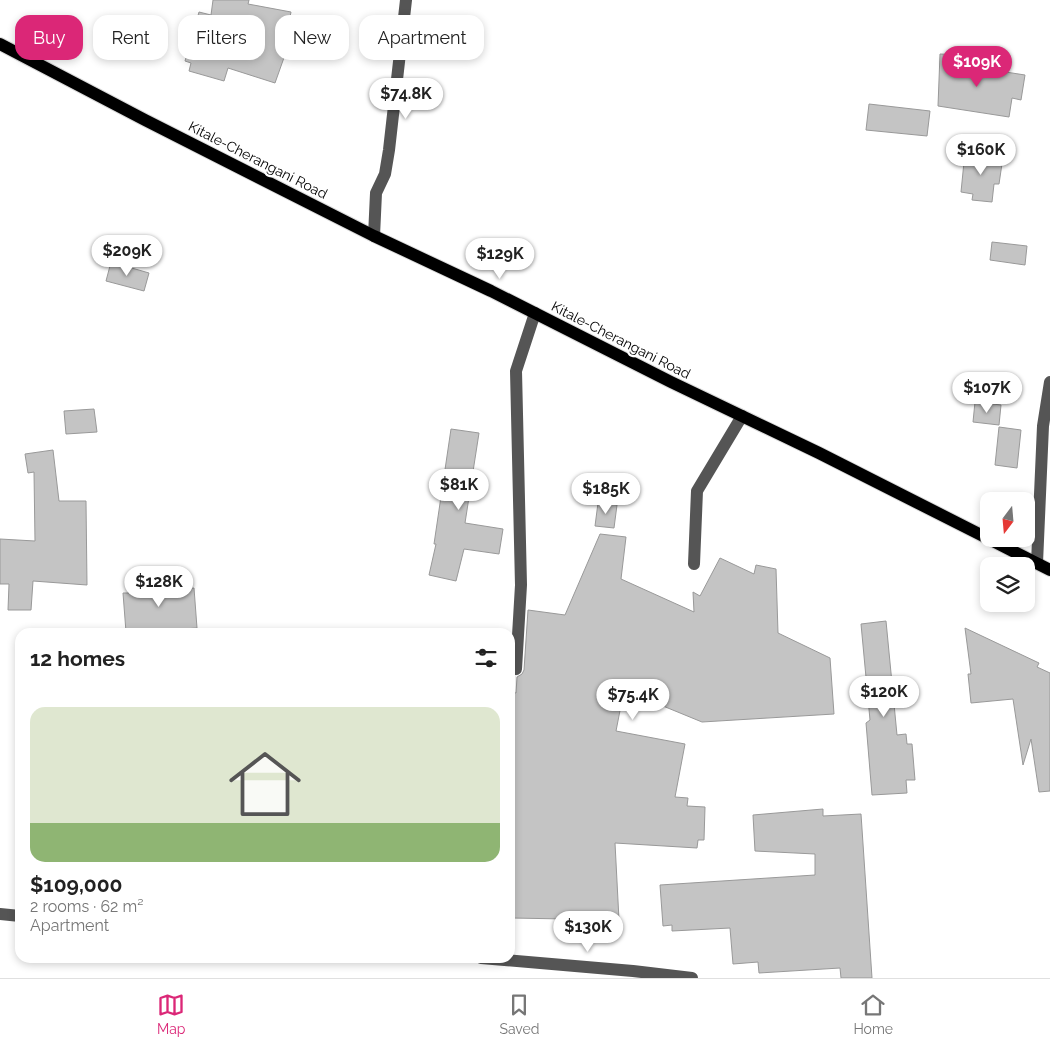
<!DOCTYPE html>
<meta charset="utf-8">
<style>
body{margin:0;font-family:Raleway,sans-serif;background:#f6f6f6;color:#222;height:100vh;display:flex;flex-direction:column;font-size:19px;white-space:nowrap}
*{box-sizing:border-box;margin:0}
p{font-size:16px;color:#767676}
.icon{flex:none;width:28px;height:28px;fill:none;stroke:currentColor;stroke-width:2;stroke-linecap:round;stroke-linejoin:round}
.map{position:relative;flex:1;overflow:hidden}
.side{position:absolute;left:15px;top:628px;width:500px;height:335px;display:flex;flex-direction:column;background:#fff;border-radius:15px;box-shadow:0 2px 8px #0003}
.side>*{flex:none}
.top-card{position:absolute;left:15px;top:15px;width:500px;height:45px;display:flex;gap:10px}
.needle{width:32px;rotate:196deg}
.buttons{position:absolute;left:980px;top:492px;display:grid;gap:10px}
.buttons a{display:grid;place-items:center;width:55px;height:55px;border-radius:10px;background:#fff;box-shadow:0 2px 8px #0003;font-size:25px}
.price{position:absolute;translate:-50% -42px;padding:0 11px;border-radius:18px;background:#fff;color:#222;font-size:16px;line-height:32px;filter:drop-shadow(0 1px 2px #0008)}
.price::after{content:'';position:absolute;left:50%;top:30px;width:15px;height:11px;margin-left:-8px;background:inherit;clip-path:polygon(0 0,100% 0,50% 100%)}
.price.active{background:#db2777;color:#fff}
ul{padding:0;list-style:none}
li{display:grid;align-content:center;gap:10px;height:265px;padding:0 15px}
li span{display:grid;place-items:center;height:155px;border-radius:15px;color:#555}
li>.icon{margin-inline-start:auto}
span .icon{width:90px;height:90px;fill:#fffc;stroke-width:1}
li b{font-size:21px}
h2{display:flex;justify-content:space-between;align-items:center;height:60px;padding:0 15px;font-size:21px}
.chip{padding:0 18px;border-radius:15px;background:#fff;box-shadow:0 2px 8px #0003;font-size:18px;line-height:45px}
.chip.active{background:#db2777;color:#fff}
.menu{display:flex;justify-content:space-around;align-items:center;height:70px;border-top:1px solid #e0e0e0;background:#fff;font-size:14px;color:#767676}
.menu a{display:grid;justify-items:center;gap:2px}
.menu .active{color:#db2777}
.map>svg:first-child{display:block}
.building{fill:#c4c4c4;stroke:#999}
.lines{fill:none;stroke-linecap:round;stroke-linejoin:round}
.major-casing{stroke:#dbdbdb;stroke-width:14}
.minor{stroke:#555;stroke-width:12}
.major{stroke:#000;stroke-width:12}
.labels{text-anchor:middle;dominant-baseline:central;stroke-width:4.5;stroke-linejoin:round;paint-order:stroke}
.street-label{font-size:14px;fill:#000;stroke:#fff}
</style>
<div class="map">
<svg width="1050" height="978" viewBox="0 0 1050 978">
<rect width="100%" height="100%" fill="#fff"/>
<path class="building" d="M 213,0 L 249,0 L 248,4 L 291,12 L 283,51 L 286,52 L 275,83 L 228,68 L 224,81 L 189,71 L 191,63 L 185,61 L 199,12 L 211,15 Z
M 940,54 L 960,55 L 960,65 L 1025,75 L 1021,100 L 1012,98 L 1009,117 L 938,106 Z
M 869,104 L 930,111 L 927,136 L 866,130 Z
M 965,152 L 1003,157 L 999,184 L 994,184 L 992,202 L 972,200 L 973,194 L 961,192 Z
M 992,242 L 1027,246 L 1025,265 L 990,260 Z
M 111,262 L 149,273 L 144,291 L 106,281 Z
M 975,402 L 1001,405 L 999,425 L 973,422 Z
M 94,409 L 97,432 L 66,434 L 64,411 Z
M 999,427 L 1021,430 L 1017,468 L 995,465 Z
M 451,429 L 479,433 L 465,523 L 503,529 L 499,554 L 464,549 L 456,581 L 429,575 L 436,544 L 434,544 Z
M 53,450 L 59,501 L 86,501 L 87,585 L 33,581 L 31,610 L 8,610 L 9,584 L 0,584 L 0,539 L 35,541 L 34,472 L 28,473 L 25,454 Z
M 598,503 L 617,505 L 614,528 L 595,526 Z
M 600,534 L 626,537 L 621,579 L 694,612 L 693,592 L 700,596 L 720,558 L 754,574 L 756,565 L 776,569 L 778,633 L 830,658 L 834,714 L 702,722 L 624,690 L 616,731 L 685,744 L 675,797 L 688,798 L 687,806 L 705,807 L 704,840 L 698,840 L 697,848 L 615,843 L 619,920 L 512,918 L 512,912 L 510,913 L 510,692 L 516,693 L 517,677 L 522,674 L 524,670 L 528,610 L 565,615 Z
M 166,580 L 167,590 L 194,588 L 197,628 L 170,630 L 170,632 L 126,632 L 123,593 L 129,593 L 128,583 Z
M 886,621 L 897,735 L 906,734 L 907,744 L 912,744 L 915,780 L 906,780 L 907,793 L 872,795 L 866,723 L 870,720 L 861,624 Z
M 965,628 L 1039,663 L 1037,667 L 1050,673 L 1050,791 L 1039,792 L 1031,739 L 1023,765 L 1013,699 L 971,703 L 968,674 L 971,674 Z
M 823,809 L 823,816 L 861,814 L 872,978 L 841,978 L 840,968 L 759,973 L 758,962 L 733,964 L 730,928 L 672,931 L 672,925 L 663,926 L 660,885 L 815,875 L 815,854 L 755,851 L 753,815 Z"/>
<g class="lines">
<g class="major-casing">
<path id="major" d="M 0,44 L 145,120 L 374,236 L 491,291 L 671,382 L 819,453 L 989,539
M 989,539 L 1050,570"/>
</g>
<path class="minor" d="M 374,236 L 376,193 L 385,174 L 389,150 L 406,0
M 1037,563 L 1043,426 L 1050,382
M 694,564 L 697,491 L 742,416
M 516,669 L 521,585 L 516,371 L 535,313
M 0,914 L 20,916
M 481,958 L 633,971 L 692,978"/>
<use href="#major" class="major"/>
</g>
<g class="labels">
<g class="street-label">
<text transform="translate(258 160) rotate(27)">Kitale-Cherangani Road</text>
<text transform="translate(621 340) rotate(27)">Kitale-Cherangani Road</text>
</g>
</g>
</svg>
<div class="buttons">
<a><svg class="needle" viewBox="-14 -14 28 28"><path d="M0-13l5 13h-10z" fill="#e53935"/><path d="M0 13l5-13h-10z" fill="#767676"/></svg></a>
<a><svg class="icon" aria-label="layers" viewBox="0 0 24 24"><path d="M12 4l9 5-9 5-9-5zM3 14l9 5 9-5"/></svg></a>
</div>
<b class="price active" style="left:977px;top:88px">$109K</b>
<b class="price" style="left:406px;top:120px">$74.8K</b>
<b class="price" style="left:981px;top:176px">$160K</b>
<b class="price" style="left:127px;top:277px">$209K</b>
<b class="price" style="left:500px;top:280px">$129K</b>
<b class="price" style="left:987px;top:414px">$107K</b>
<b class="price" style="left:459px;top:511px">$81K</b>
<b class="price" style="left:606px;top:515px">$185K</b>
<b class="price" style="left:159px;top:608px">$128K</b>
<b class="price" style="left:884px;top:718px">$120K</b>
<b class="price" style="left:633px;top:721px">$75.4K</b>
<b class="price" style="left:588px;top:953px">$130K</b>
<div class="top-card">
<a class="chip active">Buy</a>
<a class="chip">Rent</a>
<a class="chip">Filters</a>
<a class="chip">New</a>
<a class="chip">Apartment</a>
</div>
<section class="side">
<h2>12 homes<svg class="icon" aria-label="filters" viewBox="0 0 24 24"><path d="M4 7h16M4 17h16"/><circle cx="9" cy="7" r="2"/><circle cx="15" cy="17" r="2"/></svg></h2>
<ul>
<li><span style="background:linear-gradient(#dfe7d0 75%,#8fb573 0)"><svg class="icon" aria-label="home" viewBox="0 0 24 24"><path d="M3 11l9-7 9 7M6 9v11h12V9"/></svg></span><div><b>$109,000</b><p>2 rooms · 62 m²</p><p>Apartment</p></div></li>
</ul>
</section>
</div>
<nav class="menu">
<a class="active"><svg class="icon" aria-label="map" viewBox="0 0 24 24"><path d="M3 6l6-2 6 2 6-2v14l-6 2-6-2-6 2zM9 4v14M15 6v14"/></svg>Map</a>
<a><svg class="icon" aria-label="saved" viewBox="0 0 24 24"><path d="M7 4h10v16l-5-4-5 4z"/></svg>Saved</a>
<a><svg class="icon" aria-label="home" viewBox="0 0 24 24"><path d="M3 11l9-7 9 7M6 9v11h12V9"/></svg>Home</a>
</nav>
